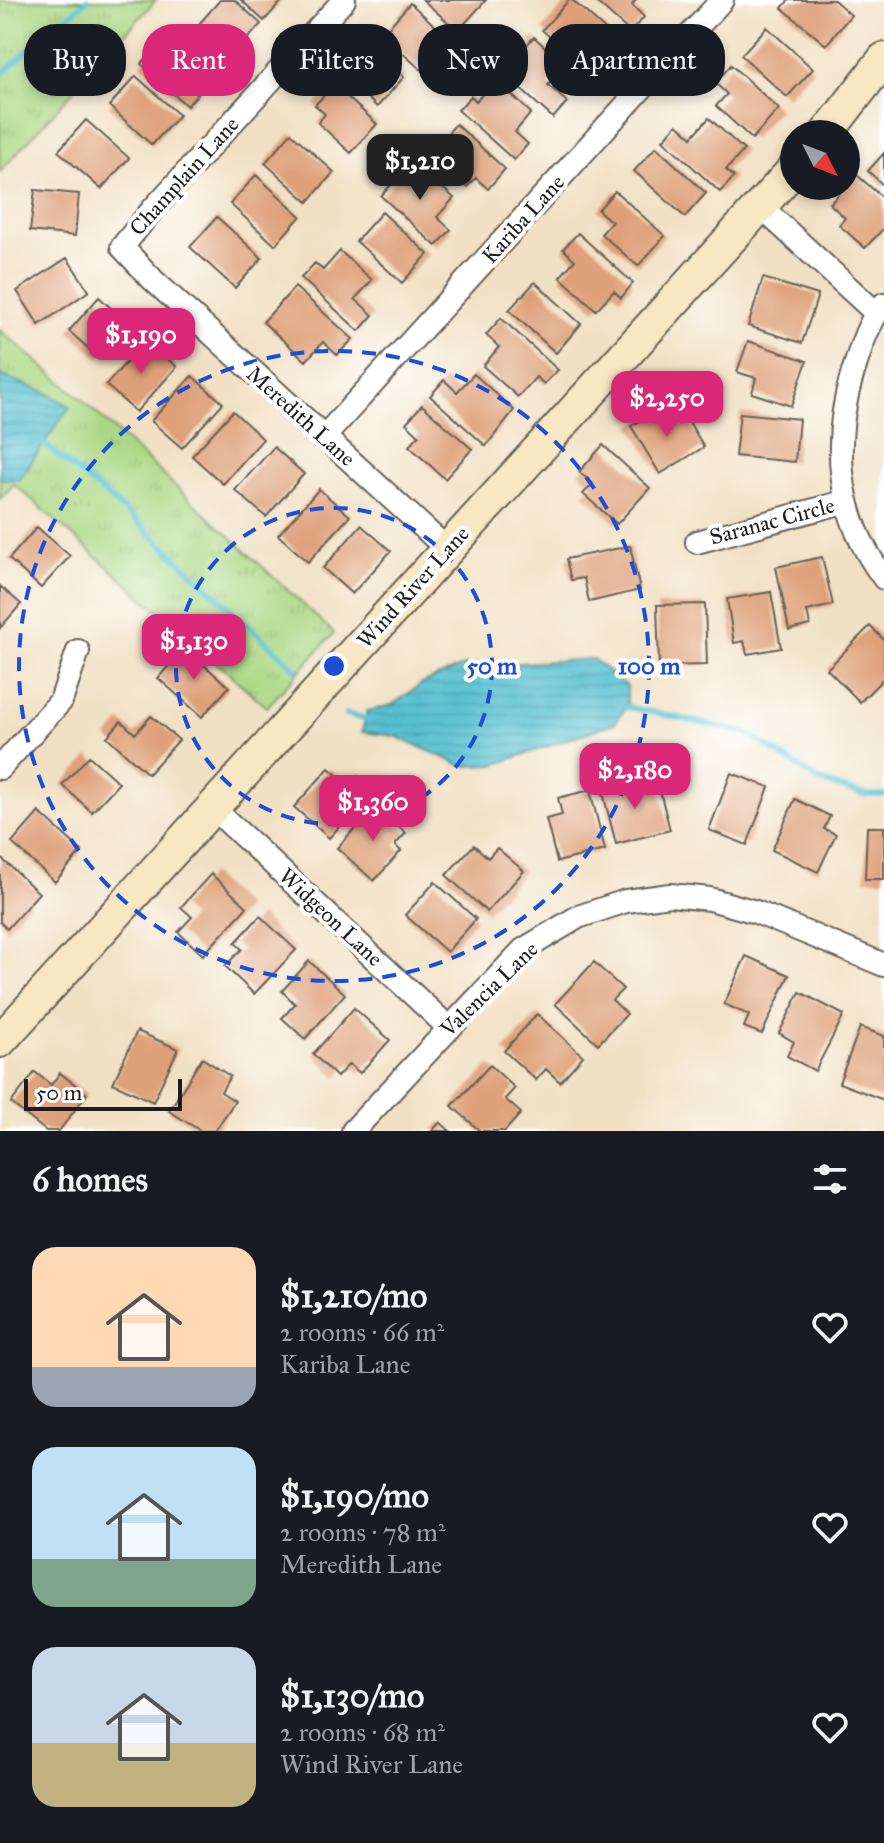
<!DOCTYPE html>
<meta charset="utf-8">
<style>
body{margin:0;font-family:"IM FELL Great Primer",serif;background:#242831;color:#f1f3f6;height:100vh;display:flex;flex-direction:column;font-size:30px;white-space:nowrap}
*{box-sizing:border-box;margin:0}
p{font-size:26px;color:#9ea1a6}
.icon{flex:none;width:44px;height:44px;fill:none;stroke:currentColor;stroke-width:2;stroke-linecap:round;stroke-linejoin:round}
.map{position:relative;height:1131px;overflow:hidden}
.panel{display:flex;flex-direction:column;background:#171b24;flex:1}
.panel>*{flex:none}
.banner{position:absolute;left:24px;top:24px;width:836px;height:72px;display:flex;gap:16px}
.needle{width:52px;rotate:132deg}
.controls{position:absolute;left:780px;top:120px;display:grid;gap:16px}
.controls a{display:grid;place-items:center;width:80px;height:80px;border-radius:50%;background:#171b24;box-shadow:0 4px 12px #0003;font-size:40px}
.scale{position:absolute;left:24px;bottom:20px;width:158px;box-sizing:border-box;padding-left:8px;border:4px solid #1c1c1c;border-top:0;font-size:22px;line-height:28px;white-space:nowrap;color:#1c1c1c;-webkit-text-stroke:6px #fff;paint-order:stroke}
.price{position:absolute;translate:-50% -68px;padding:0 18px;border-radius:16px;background:#db2777;color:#fff;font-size:26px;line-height:52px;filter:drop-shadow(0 2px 4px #0008)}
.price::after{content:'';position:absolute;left:50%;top:48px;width:24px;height:18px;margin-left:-12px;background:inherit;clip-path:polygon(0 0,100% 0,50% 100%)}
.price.on{background:#222;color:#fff}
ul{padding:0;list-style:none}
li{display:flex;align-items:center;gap:24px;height:200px;padding:0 32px}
li span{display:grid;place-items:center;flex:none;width:224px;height:160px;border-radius:24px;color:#555}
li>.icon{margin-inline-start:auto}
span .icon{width:96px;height:96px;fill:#fffc;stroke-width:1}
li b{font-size:34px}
h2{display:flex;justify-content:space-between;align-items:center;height:96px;padding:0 32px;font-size:34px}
.tag{padding:0 28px;border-radius:32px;background:#171b24;box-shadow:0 4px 12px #0003;font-size:28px;line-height:72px}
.tag.on{background:#db2777;color:#fff}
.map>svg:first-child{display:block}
.grass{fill:url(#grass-tufts);stroke:#647a50;stroke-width:2}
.water{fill:url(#water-rules);stroke:#386e76;stroke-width:2}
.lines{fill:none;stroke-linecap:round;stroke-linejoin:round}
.stream{stroke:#55c0d0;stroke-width:6}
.building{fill:#dea079}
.street-casing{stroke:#676156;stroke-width:26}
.secondary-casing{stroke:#676156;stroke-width:36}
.street{stroke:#fff;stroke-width:22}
.secondary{stroke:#f7e8c3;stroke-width:32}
.ring{fill:none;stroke:#1d4ed8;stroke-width:4;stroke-dasharray:14 10}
.labels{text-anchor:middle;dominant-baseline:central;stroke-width:8;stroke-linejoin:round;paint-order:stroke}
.street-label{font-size:22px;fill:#1c1c1c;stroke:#fff}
.centre{fill:#1d4ed8;stroke:#fff;stroke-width:4}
.ring-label{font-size:24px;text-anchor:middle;font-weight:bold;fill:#1d4ed8;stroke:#fff;stroke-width:8;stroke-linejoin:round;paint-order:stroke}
</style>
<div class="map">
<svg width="884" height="1131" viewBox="0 0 884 1131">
<defs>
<pattern id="grass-tufts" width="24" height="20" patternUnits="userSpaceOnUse" patternTransform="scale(2)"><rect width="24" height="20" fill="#abd884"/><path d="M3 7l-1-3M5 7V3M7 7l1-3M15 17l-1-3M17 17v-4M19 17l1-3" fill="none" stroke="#93b971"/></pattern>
<pattern id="water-rules" width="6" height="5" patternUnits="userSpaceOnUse" patternTransform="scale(2)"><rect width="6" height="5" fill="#55c0d0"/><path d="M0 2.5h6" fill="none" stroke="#49a4b2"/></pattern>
</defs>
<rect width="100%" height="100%" fill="#fff"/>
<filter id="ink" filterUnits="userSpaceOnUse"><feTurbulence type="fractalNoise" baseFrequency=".0125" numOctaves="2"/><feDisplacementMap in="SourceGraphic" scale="16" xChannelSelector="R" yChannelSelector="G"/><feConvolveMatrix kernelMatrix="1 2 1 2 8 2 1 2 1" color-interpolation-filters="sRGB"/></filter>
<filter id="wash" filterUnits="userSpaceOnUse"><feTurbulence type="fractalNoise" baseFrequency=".006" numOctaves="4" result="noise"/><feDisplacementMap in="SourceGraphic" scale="32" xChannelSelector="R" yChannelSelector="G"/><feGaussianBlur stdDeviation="1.8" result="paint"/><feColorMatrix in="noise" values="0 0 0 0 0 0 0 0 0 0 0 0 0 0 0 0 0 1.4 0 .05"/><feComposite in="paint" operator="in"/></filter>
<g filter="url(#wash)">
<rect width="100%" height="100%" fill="#f1e0c3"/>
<path class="grass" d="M 2,0 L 156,0 L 0,172 L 0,2 Z
M 0,330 L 79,397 L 334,633 L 267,707 L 14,484 L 0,499 Z"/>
<path class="water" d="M 0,375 L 45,392 L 70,406 L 19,480 L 0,479 Z
M 593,659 L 627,686 L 627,706 L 615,723 L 494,765 L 463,766 L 395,736 L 362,732 L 367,711 L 392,705 L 423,683 L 463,666 Z"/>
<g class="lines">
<path class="stream" d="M 0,75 L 87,0
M 37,443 L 44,444 L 131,516 L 296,669
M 619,705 L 747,733 L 820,781 L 864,795 L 884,795
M 346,714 L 370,720"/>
</g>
<g id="blocks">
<path class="building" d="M 220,0 L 235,0 L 261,24 L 233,55 L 199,24 Z
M 241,0 L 283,0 L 264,21 Z
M 423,0 L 486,0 L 458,31 Z
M 569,0 L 572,0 L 607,31 L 596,44 L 609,56 L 593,75 L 542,30 Z
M 594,0 L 636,0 L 632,5 L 644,17 L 630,32 Z
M 789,0 L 834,0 L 851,15 L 826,45 L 782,8 Z
M 410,3 L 453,42 L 425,73 L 382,35 Z
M 767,27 L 813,69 L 787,97 L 741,55 Z
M 170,32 L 216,73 L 187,106 L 141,64 Z
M 534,37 L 565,65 L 548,85 L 567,102 L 553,118 L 495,66 L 508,52 L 515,58 Z
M 371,48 L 404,77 L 377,107 L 345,77 Z
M 731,65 L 779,109 L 752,139 L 716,106 L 727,94 L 715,83 Z
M 136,76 L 179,115 L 152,145 L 109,106 Z
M 496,80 L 531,113 L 515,132 L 528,144 L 514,160 L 458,110 L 471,96 L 476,101 Z
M 334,85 L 377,124 L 351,153 L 318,123 L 325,114 L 315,105 Z
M 709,118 L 744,150 L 726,170 L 734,177 L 720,192 L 663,140 L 677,124 L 692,137 Z
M 86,120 L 129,158 L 101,189 L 58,151 Z
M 456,124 L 505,169 L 488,189 L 476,178 L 467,187 L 429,154 Z
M 291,133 L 334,172 L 308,202 L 265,163 Z
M 656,147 L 706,193 L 685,217 L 634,171 Z
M 884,153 L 884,186 L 868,171 Z
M 413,161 L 454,198 L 437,217 L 451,230 L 436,246 L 381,196 Z
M 856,174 L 884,199 L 884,228 L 865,248 L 839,225 L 845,218 L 830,204 Z
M 256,175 L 301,216 L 275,245 L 230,204 Z
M 35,190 L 79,194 L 75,236 L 30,231 Z
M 615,191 L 665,236 L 638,266 L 601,234 L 612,222 L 598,210 Z
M 382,212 L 428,254 L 402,283 L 356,241 Z
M 217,217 L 262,258 L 235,288 L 190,247 Z
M 578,233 L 633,283 L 621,298 L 614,291 L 596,310 L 560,277 L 575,260 L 563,249 Z
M 340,251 L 372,280 L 355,299 L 373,315 L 359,331 L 301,278 L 315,263 L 323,270 Z
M 67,258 L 89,291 L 39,325 L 17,291 Z
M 763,278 L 818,295 L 802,343 L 748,326 Z
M 535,282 L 581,324 L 556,353 L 509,310 Z
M 295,287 L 353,339 L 337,355 L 323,342 L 306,361 L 263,322 Z
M 99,297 L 129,325 L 99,358 L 69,331 Z
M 501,318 L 558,370 L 544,384 L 536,377 L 518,397 L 483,366 L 499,347 L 486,335 Z
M 146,340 L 177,367 L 136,412 L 106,385 Z
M 748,341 L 807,361 L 791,406 L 752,393 L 756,378 L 737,372 Z
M 474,374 L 514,410 L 486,446 L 430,396 L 444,380 L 457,392 Z
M 192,376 L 223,403 L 182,448 L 151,421 Z
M 422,405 L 472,449 L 445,479 L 409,446 L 419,435 L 406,423 Z
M 664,407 L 674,424 L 686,417 L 704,447 L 660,474 L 631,426 Z
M 233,411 L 263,439 L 223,484 L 192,456 Z
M 740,413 L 799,419 L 795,462 L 735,456 Z
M 603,445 L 650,488 L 617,524 L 583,494 L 593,484 L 579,472 Z
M 274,447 L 304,474 L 266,517 L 235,490 Z
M 319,489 L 350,516 L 308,562 L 278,535 Z
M 361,525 L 391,551 L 352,594 L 323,568 Z
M 37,527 L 70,556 L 41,588 L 9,559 Z
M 630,546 L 640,590 L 589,602 L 584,578 L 571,580 L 566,559 Z
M 822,557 L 833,605 L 807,611 L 810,625 L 789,630 L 776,567 Z
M 0,586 L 21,604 L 0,628 Z
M 771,592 L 781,648 L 747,654 L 744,641 L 734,643 L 727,599 Z
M 705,604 L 707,665 L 659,666 L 657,605 Z
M 870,626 L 884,640 L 884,678 L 860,702 L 827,669 Z
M 185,648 L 229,687 L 202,717 L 158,678 Z
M 151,716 L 179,740 L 148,774 L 107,737 L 121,721 L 135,734 Z
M 89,756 L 119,783 L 92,812 L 62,785 Z
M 329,768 L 349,786 L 358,776 L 373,790 L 329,838 L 294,807 Z
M 731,773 L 769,787 L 747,845 L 709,830 Z
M 643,778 L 647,794 L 660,791 L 670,830 L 616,844 L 602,789 Z
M 590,790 L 605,850 L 557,862 L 546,819 L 562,815 L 558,798 Z
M 795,799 L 830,816 L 824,829 L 836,834 L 818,872 L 772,850 Z
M 375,806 L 406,833 L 395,845 L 401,851 L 374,881 L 337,848 Z
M 39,812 L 82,851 L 55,882 L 12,843 Z
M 867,827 L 884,827 L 884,879 L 865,879 Z
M 474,845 L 488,858 L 497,848 L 524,871 L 487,912 L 446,875 Z
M 0,857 L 39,893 L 7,929 L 0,922 Z
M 211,874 L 247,907 L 203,955 L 178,932 L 192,917 L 181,907 Z
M 435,882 L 476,919 L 447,952 L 405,915 Z
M 260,916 L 296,950 L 254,994 L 225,966 L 242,949 L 235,943 Z
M 746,956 L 789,975 L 762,1034 L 744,1027 L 749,1015 L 724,1004 Z
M 309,961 L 345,994 L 305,1039 L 282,1018 L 295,1004 L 282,991 Z
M 594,962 L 623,989 L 612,1000 L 627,1014 L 598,1044 L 555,1004 Z
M 800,992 L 844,1015 L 815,1071 L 787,1056 L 794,1042 L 779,1033 Z
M 354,1008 L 390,1040 L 360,1073 L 349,1064 L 337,1077 L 313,1054 Z
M 537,1014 L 583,1056 L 560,1082 L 546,1069 L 536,1080 L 504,1051 Z
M 860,1027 L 884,1036 L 884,1100 L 839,1083 Z
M 137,1031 L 178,1049 L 153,1102 L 113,1083 Z
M 202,1058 L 230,1076 L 221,1092 L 235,1101 L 215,1131 L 201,1131 L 169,1111 Z
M 490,1065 L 515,1088 L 505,1099 L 521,1113 L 505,1131 L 480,1131 L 452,1106 Z
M 35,1072 L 51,1085 L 60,1073 L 87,1094 L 59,1131 L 46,1131 L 11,1103 Z
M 440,1122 L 450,1131 L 432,1131 Z"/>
</g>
</g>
<g filter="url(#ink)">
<use href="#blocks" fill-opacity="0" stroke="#676156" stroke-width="2"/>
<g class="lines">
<g class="street-casing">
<path id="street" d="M 344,0 L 153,209 L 122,247 L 153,280 L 447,549
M 760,206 L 876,313
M 884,304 C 870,320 863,340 857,360 C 831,435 834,512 884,578
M 324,437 L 722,0
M 697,542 L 847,501
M 0,768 L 61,701 L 78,651
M 213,808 L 448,1027
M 353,1131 L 523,950 L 578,917 L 626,901 L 670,895 L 710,899 L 756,912 L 884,965"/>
</g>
<g class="secondary-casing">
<path id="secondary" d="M 826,134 L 884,59
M 0,1041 L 794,169"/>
</g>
<use href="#street" class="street"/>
<use href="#secondary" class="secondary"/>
</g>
</g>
<g class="ring">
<circle cx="334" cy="666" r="158"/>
<circle cx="334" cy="666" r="315"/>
</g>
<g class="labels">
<g class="street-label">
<text transform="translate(184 176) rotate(-48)">Champlain Lane</text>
<text transform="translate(523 219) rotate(-48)">Kariba Lane</text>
<text transform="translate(301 416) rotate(42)">Meredith Lane</text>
<text transform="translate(772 521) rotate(-15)">Saranac Circle</text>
<text transform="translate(413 587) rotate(-48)">Wind River Lane</text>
<text transform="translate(331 917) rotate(43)">Widgeon Lane</text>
<text transform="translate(489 989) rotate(-44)">Valencia Lane</text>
</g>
</g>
<circle cx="334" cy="666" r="12" class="centre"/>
<g class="ring-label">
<text x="492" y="674">50 m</text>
<text x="649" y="674">100 m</text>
</g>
</svg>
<div class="controls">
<a><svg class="needle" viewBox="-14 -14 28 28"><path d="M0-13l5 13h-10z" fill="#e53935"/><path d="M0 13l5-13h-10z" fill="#9ea1a6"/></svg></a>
</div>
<div class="scale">50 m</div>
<b class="price on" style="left:420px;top:202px">$1,210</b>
<b class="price" style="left:141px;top:376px">$1,190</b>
<b class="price" style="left:667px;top:439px">$2,250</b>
<b class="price" style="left:194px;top:682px">$1,130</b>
<b class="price" style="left:635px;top:811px">$2,180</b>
<b class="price" style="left:373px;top:843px">$1,360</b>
<div class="banner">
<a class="tag">Buy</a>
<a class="tag on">Rent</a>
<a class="tag">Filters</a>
<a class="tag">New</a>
<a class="tag">Apartment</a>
</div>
</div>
<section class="panel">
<h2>6 homes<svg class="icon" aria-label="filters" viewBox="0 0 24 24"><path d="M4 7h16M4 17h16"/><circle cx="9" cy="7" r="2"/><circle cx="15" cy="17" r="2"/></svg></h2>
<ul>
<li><span style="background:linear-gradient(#ffd9b3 75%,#9aa5b1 0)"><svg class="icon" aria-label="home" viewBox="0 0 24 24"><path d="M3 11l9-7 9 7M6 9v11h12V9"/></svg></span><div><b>$1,210/mo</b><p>2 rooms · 66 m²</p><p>Kariba Lane</p></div><svg class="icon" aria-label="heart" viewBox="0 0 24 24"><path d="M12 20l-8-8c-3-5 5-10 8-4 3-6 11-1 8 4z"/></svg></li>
<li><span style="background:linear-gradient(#bfe0f5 70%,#7fa58c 0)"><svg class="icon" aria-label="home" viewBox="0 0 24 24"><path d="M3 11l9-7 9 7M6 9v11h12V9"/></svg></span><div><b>$1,190/mo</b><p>2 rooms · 78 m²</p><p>Meredith Lane</p></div><svg class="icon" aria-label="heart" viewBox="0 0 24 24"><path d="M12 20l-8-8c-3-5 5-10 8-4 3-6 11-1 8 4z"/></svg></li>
<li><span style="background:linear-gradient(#c9d6e8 60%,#c2b280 0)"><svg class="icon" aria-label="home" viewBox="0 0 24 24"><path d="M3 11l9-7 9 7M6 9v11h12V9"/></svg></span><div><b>$1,130/mo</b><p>2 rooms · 68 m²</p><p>Wind River Lane</p></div><svg class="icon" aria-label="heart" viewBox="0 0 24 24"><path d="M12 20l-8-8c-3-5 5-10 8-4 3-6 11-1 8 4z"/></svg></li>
</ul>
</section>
